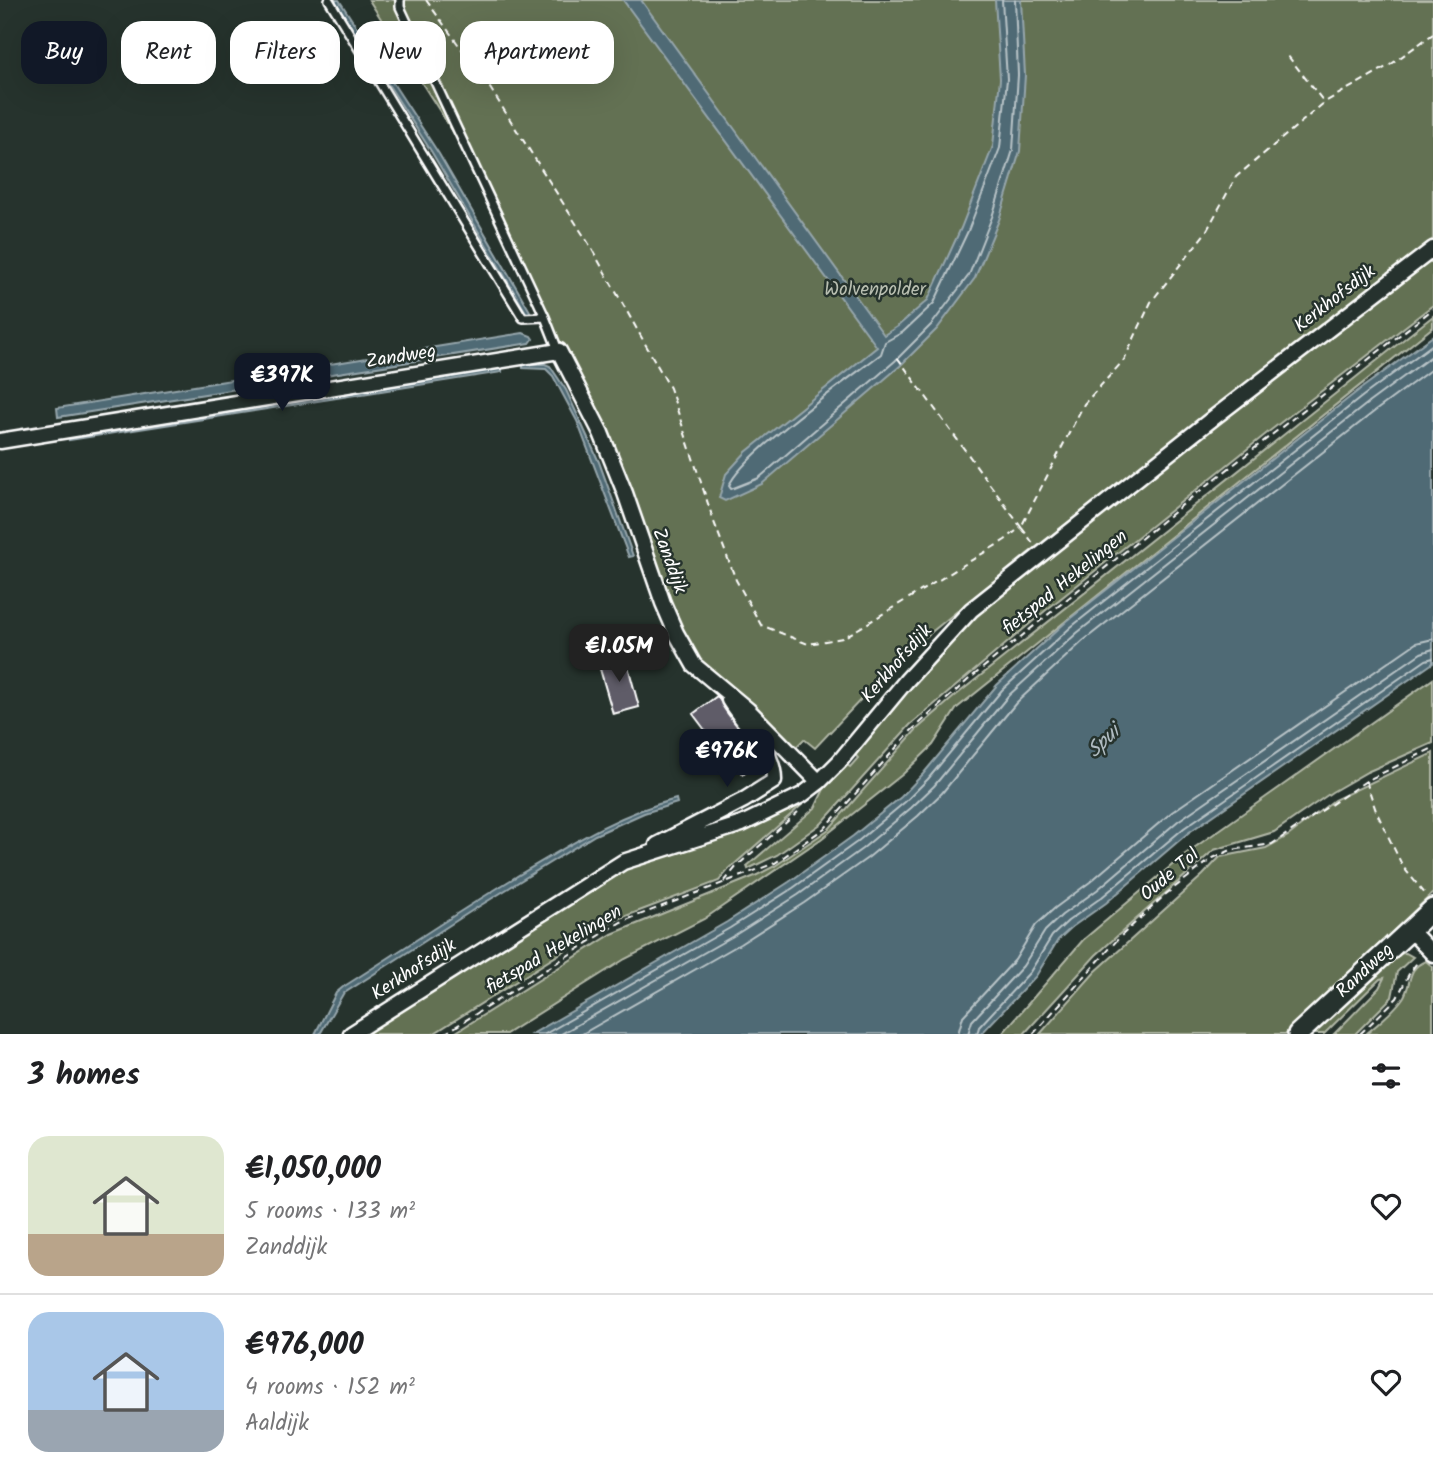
<!DOCTYPE html>
<meta charset="utf-8">
<style>
body{margin:0;font-family:Kalam,sans-serif;background:#f6f6f6;color:#202124;height:100vh;display:flex;flex-direction:column;font-size:26px;white-space:nowrap}
*{box-sizing:border-box;margin:0}
p{font-size:23px;color:#757577}
.icon{flex:none;width:38px;height:38px;fill:none;stroke:currentColor;stroke-width:2;stroke-linecap:round;stroke-linejoin:round}
.map{position:relative;height:1034px;overflow:hidden}
.side{display:flex;flex-direction:column;background:#fff;flex:1}
.side>*{flex:none}
.top-card{position:absolute;left:21px;top:21px;width:700px;height:63px;display:flex;gap:14px}
.price{position:absolute;translate:-50% -60px;padding:0 16px;border-radius:14px;background:#111827;color:#fff;font-size:23px;line-height:46px;filter:drop-shadow(0 2px 4px #0008)}
.price::after{content:'';position:absolute;left:50%;top:42px;width:21px;height:16px;margin-left:-10px;background:inherit;clip-path:polygon(0 0,100% 0,50% 100%)}
.price.current{background:#222;color:#fff}
ul{padding:0;list-style:none}
li{display:flex;align-items:center;gap:21px;height:175px;padding:0 28px}
li+li{border-top:2px solid #e0e0e0}
li span{display:grid;place-items:center;flex:none;width:196px;height:140px;border-radius:21px;color:#555}
li>.icon{margin-inline-start:auto}
span .icon{width:84px;height:84px;fill:#fffc;stroke-width:1}
li b{font-size:30px}
h2{display:flex;justify-content:space-between;align-items:center;height:84px;padding:0 28px;font-size:30px}
.pill{padding:0 24px;border-radius:21px;background:#fff;box-shadow:0 7px 28px #0002;font-size:24px;line-height:63px}
.pill.current{background:#111827;color:#fff}
.map>svg:first-child{display:block}
.green{fill:#647152;stroke:#b2b8a8;stroke-width:2}
.water{fill:#506b75;stroke:#96a6ac;stroke-width:2}
.lines{fill:none;stroke-linecap:round;stroke-linejoin:round}
.shore{stroke:#b9c4c8;stroke-width:2}
.building{fill:#5e5c68;stroke:#fff;stroke-width:2}
.lane-casing{stroke:#fff;stroke-width:12}
.street-casing{stroke:#fff;stroke-width:19}
.secondary-casing{stroke:#fff;stroke-width:24}
.path{stroke:#fff;stroke-width:2;stroke-dasharray:7 5;stroke-linecap:butt}
.lane{stroke:#26332d;stroke-width:7}
.street{stroke:#26332d;stroke-width:14}
.secondary{stroke:#26332d;stroke-width:19}
.labels{text-anchor:middle;dominant-baseline:central;stroke-width:5;stroke-linejoin:round;paint-order:stroke}
.park-label{font-size:19px;fill:#b9bfb1;stroke:#26332d}
.street-label{font-size:19px;fill:#fff;stroke:#26332d}
.water-label{font-size:21px;font-style:italic;fill:#b0bcc1;stroke:#26332d}
</style>
<div class="map">
<svg width="1433" height="1034" viewBox="0 0 1433 1034">
<rect width="100%" height="100%" fill="#26332d"/>
<filter id="ink" filterUnits="userSpaceOnUse"><feTurbulence type="fractalNoise" baseFrequency=".0143" numOctaves="2"/><feDisplacementMap in="SourceGraphic" scale="14" xChannelSelector="R" yChannelSelector="G"/><feConvolveMatrix kernelMatrix="1 2 1 2 8 2 1 2 1" color-interpolation-filters="sRGB"/></filter>
<g filter="url(#ink)">
<path class="green" d="M 369,0 L 1433,0 L 1433,239 L 1026,555 L 901,657 L 815,748 L 804,739 L 793,750 L 700,665 L 674,619 L 541,298 L 490,190 Z
M 1433,254 L 1433,305 L 1271,430 L 1045,611 L 910,725 L 822,823 L 777,855 L 748,869 L 747,866 L 815,808 L 824,789 L 844,763 L 850,767 L 858,758 L 853,752 L 963,627 L 1033,567 Z
M 1433,316 L 1433,327 L 957,708 L 933,745 L 903,774 L 821,839 L 704,919 L 625,959 L 506,1034 L 453,1034 L 612,934 L 755,876 L 775,866 L 829,829 L 916,730 L 955,696 Z
M 1433,679 L 1433,743 L 1367,772 L 1332,792 L 1274,832 L 1214,850 L 1096,955 L 1024,1034 L 1002,1034 L 1083,940 L 1184,855 Z
M 1433,753 L 1433,893 L 1285,1034 L 1040,1034 L 1095,972 L 1203,875 L 1220,857 L 1266,848 L 1288,836 L 1334,800 Z
M 812,796 L 729,869 L 719,881 L 610,922 L 433,1034 L 358,1034 L 617,870 Z
M 1406,953 L 1413,957 L 1397,972 L 1392,997 L 1355,1034 L 1334,1034 L 1379,988 L 1384,978 L 1380,979 L 1324,1034 L 1311,1034 L 1396,954 Z
M 1426,961 L 1433,967 L 1433,1034 L 1366,1034 C 1378,1024 1394,1011 1403,998 C 1412,985 1406,968 1426,961 Z"/>
<path class="water" d="M 334,0 L 339,0 L 439,154 L 531,313 L 527,314 L 431,151 Z
M 623,0 L 641,0 L 884,335 L 898,326 L 928,300 L 961,228 L 993,146 L 1000,79 L 995,0 L 1021,0 L 1025,75 L 1020,151 L 999,220 L 975,278 L 937,329 L 900,366 L 762,484 L 725,501 L 719,498 L 726,474 L 746,452 L 877,347 Z
M 523,333 L 531,336 L 533,339 L 530,343 L 58,417 L 57,408 Z
M 1433,336 L 1433,663 L 1188,833 L 1106,903 L 1072,927 L 1058,940 L 1036,976 L 981,1034 L 532,1034 L 727,922 L 789,882 L 853,836 L 901,797 L 923,774 L 997,685 L 1067,621 L 1359,390 Z
M 523,364 L 545,364 L 550,366 L 566,390 L 599,462 L 633,556 L 629,557 L 577,421 L 553,376 L 546,369 L 523,368 Z
M 502,368 L 502,372 L 69,440 L 69,436 Z
M 676,799 L 677,803 L 644,813 L 595,835 L 473,910 L 343,994 L 320,1034 L 315,1034 L 336,993 L 343,987 C 400,951 456,913 514,878 C 568,846 614,815 676,799 Z"/>
<g class="lines">
<path class="shore" d="M 1002,0 L 1007,79 L 1000,148 L 968,231 L 934,303 L 903,332 L 885,342 L 881,354 C 851,377 739,457 729,486 L 731,489 L 759,478 L 895,361 L 932,324 L 969,275 L 992,217 L 1013,150 L 1018,75 L 1015,0
M 545,1034 L 730,928 L 793,888 L 857,842 L 905,802 L 928,779 L 1002,690 L 1071,627 L 1363,396 L 1433,344
M 561,1034 L 735,935 L 798,895 L 862,849 L 911,808 L 934,786 L 1008,696 L 1077,633 L 1368,403 L 1433,355
M 582,1034 L 740,944 L 804,903 L 869,857 L 918,816 L 942,793 L 1016,703 L 1083,641 L 1375,411 L 1433,368
M 958,1034 L 963,1016 L 1015,960 L 1036,925 L 1055,908 L 1090,882 L 1172,812 L 1416,643 L 1433,639
M 968,1034 L 972,1021 L 1023,966 L 1045,931 L 1062,915 L 1097,890 L 1178,821 L 1421,653 L 1433,649
M 977,1034 L 979,1027 L 1030,972 L 1052,936 L 1068,921 L 1102,897 L 1184,828 L 1426,660 L 1433,658"/>
</g>
<path class="building" d="M 625,655 L 639,707 L 613,714 L 598,662 Z
M 717,696 L 748,742 L 745,744 L 759,762 L 743,774 L 729,756 L 726,758 L 693,714 Z"/>
<g class="lines">
<g class="lane-casing">
<path id="lane" d="M 329,0 L 523,318 L 545,317
M 400,0 L 400,7 L 545,317 L 558,350"/>
</g>
<g class="street-casing">
<path id="street" d="M 0,441 L 559,351 L 601,433 L 625,493 L 663,603 L 676,633 L 694,665 L 748,710 L 819,782
M 657,845 L 744,800 L 774,781 C 775,751 744,725 729,700
M 1410,930 L 1433,954
M 351,1034 L 623,862 L 742,824 L 802,795 L 819,782 L 839,762 L 906,681 L 971,610 L 1212,419 L 1433,249"/>
</g>
<g class="secondary-casing">
<path id="secondary" d="M 1298,1034 L 1433,909"/>
</g>
<path class="path" d="M 426,0 L 490,88 L 589,244 L 670,388 L 714,522 L 736,580 L 761,625 L 808,644 L 843,638 L 1005,540 L 1021,527 L 897,357
M 1288,56 L 1324,102
M 1033,543 L 1021,527 L 1084,404 L 1124,360 L 1151,302 L 1206,232 L 1236,177 L 1325,102 L 1390,65 L 1433,34
M 1366,781 L 1376,811 L 1403,867 L 1426,895
M 724,882 L 737,866 L 798,812
M 444,1034 L 621,922 L 775,863 L 826,827 L 911,731 L 968,680 L 1187,501 L 1433,309
M 1033,1034 L 1120,937 L 1166,894 L 1213,858 L 1231,850 L 1272,844 L 1366,781 L 1433,748
M 1360,1034 L 1397,998 L 1410,972 L 1419,960"/>
<use href="#lane" class="lane"/>
<use href="#street" class="street"/>
<use href="#secondary" class="secondary"/>
</g>
</g>
<g class="labels">
<g class="park-label">
<text x="875" y="290">Wolvenpolder</text>
</g>
<g class="street-label">
<text transform="translate(1335 299) rotate(-38)">Kerkhofsdijk</text>
<text transform="translate(401 357) rotate(-9)">Zandweg</text>
<text transform="translate(669 561) rotate(70)">Zanddijk</text>
<text transform="translate(1065 583) rotate(-39)">fietspad Hekelingen</text>
<text transform="translate(897 664) rotate(-49)">Kerkhofsdijk</text>
<text transform="translate(1170 875) rotate(-40)">Oude Tol</text>
<text transform="translate(554 950) rotate(-31)">fietspad Hekelingen</text>
<text transform="translate(414 970) rotate(-33)">Kerkhofsdijk</text>
<text transform="translate(1365 971) rotate(-43)">Randweg</text>
</g>
<g class="water-label">
<text transform="translate(1104 742) rotate(-44)">Spui</text>
</g>
</g>
</svg>
<b class="price" style="left:282px;top:413px">€397K</b>
<b class="price current" style="left:619px;top:684px">€1.05M</b>
<b class="price" style="left:727px;top:789px">€976K</b>
<div class="top-card">
<a class="pill current">Buy</a>
<a class="pill">Rent</a>
<a class="pill">Filters</a>
<a class="pill">New</a>
<a class="pill">Apartment</a>
</div>
</div>
<section class="side">
<h2>3 homes<svg class="icon" aria-label="filters" viewBox="0 0 24 24"><path d="M4 7h16M4 17h16"/><circle cx="9" cy="7" r="2"/><circle cx="15" cy="17" r="2"/></svg></h2>
<ul>
<li><span style="background:linear-gradient(#dfe7d0 70%,#b9a48a 0)"><svg class="icon" aria-label="home" viewBox="0 0 24 24"><path d="M3 11l9-7 9 7M6 9v11h12V9"/></svg></span><div><b>€1,050,000</b><p>5 rooms · 133 m²</p><p>Zanddijk</p></div><svg class="icon" aria-label="heart" viewBox="0 0 24 24"><path d="M12 20l-8-8c-3-5 5-10 8-4 3-6 11-1 8 4z"/></svg></li>
<li><span style="background:linear-gradient(#a9c7e8 70%,#9aa5b1 0)"><svg class="icon" aria-label="home" viewBox="0 0 24 24"><path d="M3 11l9-7 9 7M6 9v11h12V9"/></svg></span><div><b>€976,000</b><p>4 rooms · 152 m²</p><p>Aaldijk</p></div><svg class="icon" aria-label="heart" viewBox="0 0 24 24"><path d="M12 20l-8-8c-3-5 5-10 8-4 3-6 11-1 8 4z"/></svg></li>
</ul>
</section>
